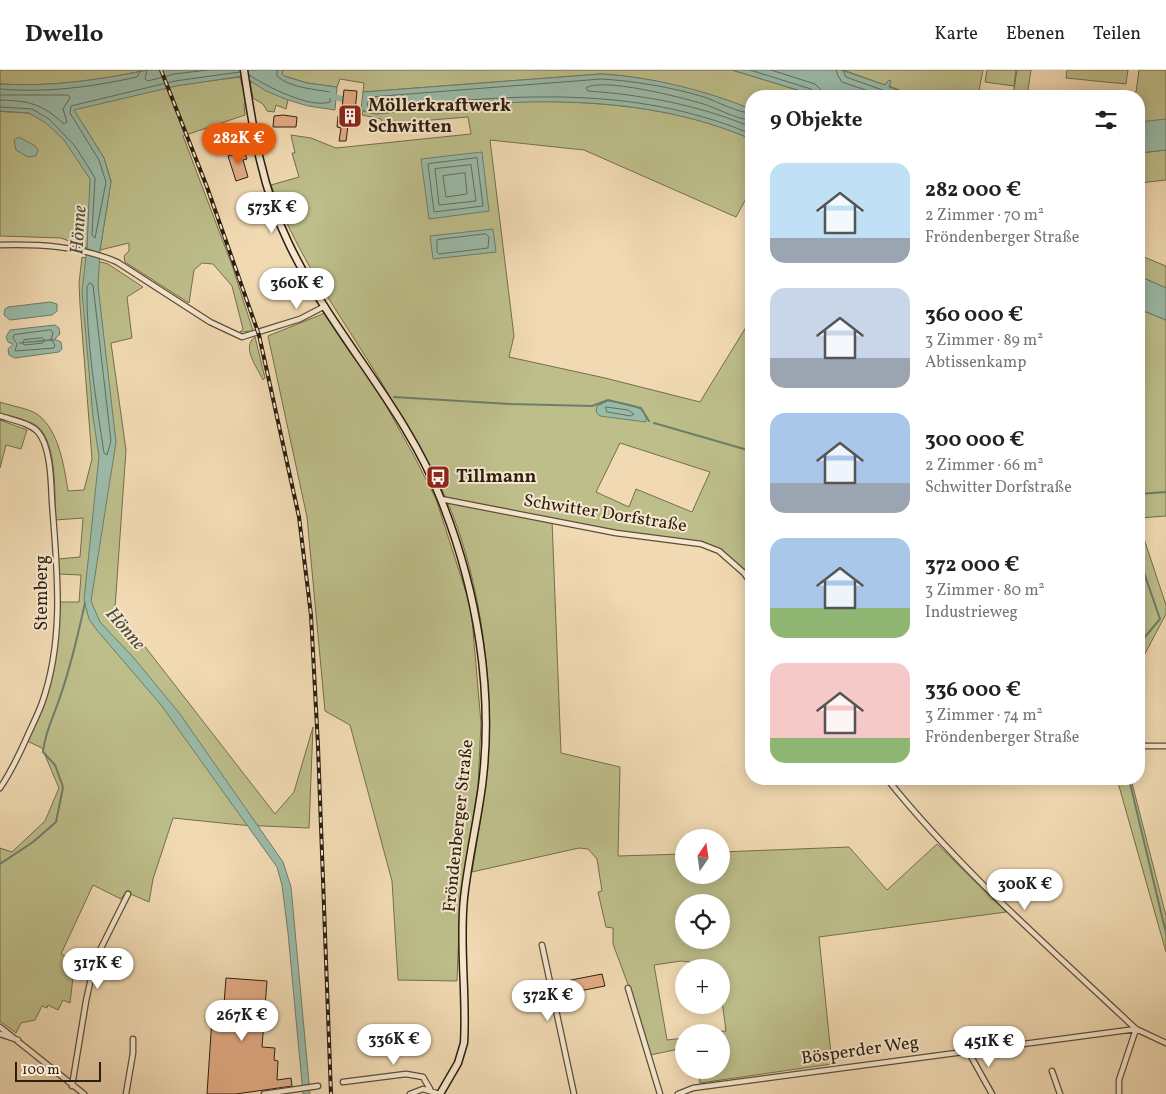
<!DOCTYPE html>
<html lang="de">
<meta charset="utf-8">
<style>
body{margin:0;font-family:Vollkorn,serif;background:#f2f2f2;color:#222;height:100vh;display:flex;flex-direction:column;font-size:19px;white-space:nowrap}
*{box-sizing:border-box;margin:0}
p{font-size:16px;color:#767676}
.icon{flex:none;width:28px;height:28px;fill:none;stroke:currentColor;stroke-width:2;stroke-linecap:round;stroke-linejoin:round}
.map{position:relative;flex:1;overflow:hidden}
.side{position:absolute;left:745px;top:20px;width:400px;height:695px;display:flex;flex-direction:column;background:#fff;border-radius:20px;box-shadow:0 2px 12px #0003}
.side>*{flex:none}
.needle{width:32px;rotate:13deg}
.fabs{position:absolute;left:675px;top:759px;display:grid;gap:10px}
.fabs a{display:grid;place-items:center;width:55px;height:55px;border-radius:50%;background:#fff;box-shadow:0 2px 12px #0003;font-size:25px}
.scale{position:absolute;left:15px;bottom:12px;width:86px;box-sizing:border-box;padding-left:5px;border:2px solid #2b1f10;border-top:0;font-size:14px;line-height:18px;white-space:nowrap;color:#2b1f10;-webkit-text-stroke:4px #f6e7ce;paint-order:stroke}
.price{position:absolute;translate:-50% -42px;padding:0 11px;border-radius:18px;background:#fff;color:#222;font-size:16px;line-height:32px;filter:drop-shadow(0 1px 2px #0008)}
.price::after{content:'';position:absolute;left:50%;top:30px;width:15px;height:11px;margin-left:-8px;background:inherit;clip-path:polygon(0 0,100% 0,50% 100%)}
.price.selected{background:#ea580c;color:#fff}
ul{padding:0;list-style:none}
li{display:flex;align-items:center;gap:15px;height:125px;padding:0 25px}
li span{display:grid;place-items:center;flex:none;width:140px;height:100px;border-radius:15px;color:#555}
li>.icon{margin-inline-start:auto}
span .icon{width:60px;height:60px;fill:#fffc;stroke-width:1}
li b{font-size:21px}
h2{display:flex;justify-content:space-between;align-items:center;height:60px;padding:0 25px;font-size:21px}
header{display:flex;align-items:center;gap:30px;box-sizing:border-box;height:70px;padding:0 25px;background:#fff;border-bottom:1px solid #e0e0e0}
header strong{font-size:24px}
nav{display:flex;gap:28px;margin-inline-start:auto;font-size:18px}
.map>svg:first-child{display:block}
.green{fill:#bdbe8a;stroke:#746e4d;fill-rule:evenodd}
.water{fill:#9bbba9;stroke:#6e7d6c}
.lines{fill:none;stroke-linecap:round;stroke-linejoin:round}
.shore{stroke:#636d5c;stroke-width:1}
.stream{stroke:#6e7d6c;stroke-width:2}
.canal{stroke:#9bbba9;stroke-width:6}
.building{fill:#e4ac86;stroke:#2b1f10}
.street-casing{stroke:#5c4e39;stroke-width:7}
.secondary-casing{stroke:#2b1f10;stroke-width:9}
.street{stroke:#f6e7ce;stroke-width:4.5}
.secondary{stroke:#f6e7ce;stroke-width:6}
.rail-casing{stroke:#2b1f10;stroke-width:4}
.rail{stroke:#f6e7ce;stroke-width:2;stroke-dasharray:5.5;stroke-linecap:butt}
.labels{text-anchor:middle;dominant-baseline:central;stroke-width:4;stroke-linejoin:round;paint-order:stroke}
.poi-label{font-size:18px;font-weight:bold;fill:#2b1f10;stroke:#f6e7ce;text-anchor:start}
.street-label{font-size:18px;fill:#2b1f10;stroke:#f6e7ce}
.water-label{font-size:19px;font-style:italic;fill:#4d4e3e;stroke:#f6e7ce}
</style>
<header>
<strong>Dwello</strong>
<nav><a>Karte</a><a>Ebenen</a><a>Teilen</a></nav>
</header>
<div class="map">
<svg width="1166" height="1024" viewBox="0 0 1166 1024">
<rect width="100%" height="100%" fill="#f1dab3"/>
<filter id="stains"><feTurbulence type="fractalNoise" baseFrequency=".004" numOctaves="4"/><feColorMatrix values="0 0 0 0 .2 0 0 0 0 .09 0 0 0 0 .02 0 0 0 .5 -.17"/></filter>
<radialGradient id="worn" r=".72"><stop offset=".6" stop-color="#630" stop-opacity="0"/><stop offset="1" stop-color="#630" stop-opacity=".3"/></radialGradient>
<path class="green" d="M 0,0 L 146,0 C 97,11 50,17 0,14 Z
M 283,0 L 732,0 L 817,26 L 751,26 L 751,39 C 702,21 653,7 601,4 L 363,22 L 364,13 L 340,9 L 337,17 L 307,13 L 284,6 L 282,4 Z
M 843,0 L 983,0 L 978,26 L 915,26 L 889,16 L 891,11 L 889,10 L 885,15 Z
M 987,0 L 1016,0 L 1014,16 L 985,12 Z
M 1017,0 L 1031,0 L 1027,26 L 1013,25 Z
M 1067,0 L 1128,0 L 1126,14 L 1066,8 Z
M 1139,0 L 1166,0 L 1166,67 L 1139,70 L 1141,52 L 1139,51 L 1139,26 L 1132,26 L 1136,22 Z
M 240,7 L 246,32 L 244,34 L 245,45 L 183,66 L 233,198 L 253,261 L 240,262 L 243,259 L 232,216 L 213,194 L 202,193 L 194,200 L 189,233 L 125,192 L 124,186 L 129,181 L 129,173 L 100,180 L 111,111 L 104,88 L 73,39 L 176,15 Z
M 250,11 L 288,30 L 286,39 L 276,35 L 274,42 L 267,41 L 263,34 L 253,28 Z
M 509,31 C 592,31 674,35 751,69 L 751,120 L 736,147 L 584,80 L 490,70 L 514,266 L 509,287 L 605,308 L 700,332 L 751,249 L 751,515 L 721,482 L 702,475 L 552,450 L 561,683 L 620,697 L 618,786 L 684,784 L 684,805 L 721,805 L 721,782 L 849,777 L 887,820 L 937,774 L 1006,842 L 819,867 L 832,994 L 700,1013 L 698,1000 L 721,1000 L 721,962 L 713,962 L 726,961 L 721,923 L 721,898 L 698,897 L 697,893 L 681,891 L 654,895 L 667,970 L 684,968 L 684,978 L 650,985 L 633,928 L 613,874 L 613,858 L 606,857 L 598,822 L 602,821 L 597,789 L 588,779 L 579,778 L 472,802 C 477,769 484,735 487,701 C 493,620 484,536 458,459 C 442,412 415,368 389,325 C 348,255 299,192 271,115 L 299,107 L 292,83 L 295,83 L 291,65 L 311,68 L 336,78 L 471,64 L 468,47 L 382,54 L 381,49 L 362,45 L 363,41 L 376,44 ZM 620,373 L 710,402 L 692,442 L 636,419 L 629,437 L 596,422 ZM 684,832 L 721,832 L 721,870 L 684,870 Z
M 0,41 C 9,43 22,41 31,44 C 51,51 83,88 90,108 C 94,122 88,161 87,178 L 61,168 L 0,166 Z
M 1166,80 L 1166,110 L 1139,113 L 1139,83 Z
M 1139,185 L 1166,196 L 1166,218 L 1139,206 Z
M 82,187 L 108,194 L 143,217 L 127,227 L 132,268 L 111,273 L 126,380 L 115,538 L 275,744 L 294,722 L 313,657 L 309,758 L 241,755 L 173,748 L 153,809 L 149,832 L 126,822 L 121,829 L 93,815 L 61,884 L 75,891 L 70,933 L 63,930 L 58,940 L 48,935 L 47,938 L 42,936 L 35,950 L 21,953 L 16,963 L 0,951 L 0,778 L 12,782 L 45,751 L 59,718 L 42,678 L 27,671 L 48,618 L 59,532 L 79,532 L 81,505 L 59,504 L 58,489 L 80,487 L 83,448 L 55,450 C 55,427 57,371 37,356 C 27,349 11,347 0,343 L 0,332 C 11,336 27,338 37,344 C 59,360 64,396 68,421 L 84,420 L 92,389 L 80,235 L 79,213 Z
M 1139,239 L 1166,250 L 1166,446 L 1139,448 Z
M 325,243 L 383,330 L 414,386 L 436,429 L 471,538 L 481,653 L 478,716 L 460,830 L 457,911 L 398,910 L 392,811 L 350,655 L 325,641 L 307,447 L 268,266 Z
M 255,267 L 265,308 L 263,310 C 257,297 241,277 255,267 Z
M 0,350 L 27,360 L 21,379 L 6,375 L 0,398 Z
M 1139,454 L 1166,535 L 1166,544 L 1139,595 Z
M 1117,709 L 1131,709 L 1166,846 L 1166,882 Z"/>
<path class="water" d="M 148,0 L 283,0 L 282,4 L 284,6 L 307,13 L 337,17 L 335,40 L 308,36 L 288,30 L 266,21 L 243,6 L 176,16 L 74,40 L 104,88 L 111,112 L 100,180 L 98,216 L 116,372 L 91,531 L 100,552 L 133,587 L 180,644 L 283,792 L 291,817 L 310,1024 L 303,1024 L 288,863 L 282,815 L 277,797 L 161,635 L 96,559 L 89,549 L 84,530 L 99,386 L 93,347 L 82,221 L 87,178 L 90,109 L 64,70 L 46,53 L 29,43 L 0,41 L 0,14 C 51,17 98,10 148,0 Z
M 732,0 L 841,0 L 885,15 L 889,10 L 891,11 L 889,17 L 915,26 L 817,26 Z
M 601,4 C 652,7 704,20 751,39 L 751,69 C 632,18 502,30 376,44 L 361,40 L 363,22 Z
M 1166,49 L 1166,80 L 1139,83 L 1139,52 Z
M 19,67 L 35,76 L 38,80 L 36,86 L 28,87 L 16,80 L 14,70 Z
M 482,82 L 489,141 L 429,149 L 421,89 Z
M 493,159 L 496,182 L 433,189 L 430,166 Z
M 1139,206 L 1166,218 L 1166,250 L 1139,239 Z
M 50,232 L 57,234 L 57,241 L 52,245 L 10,250 L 4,245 L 5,239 L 8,237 Z
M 55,255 L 59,258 L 60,264 L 55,269 L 19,273 L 57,270 L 61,272 L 62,279 L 59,282 L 15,288 L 9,285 L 8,279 L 13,274 L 8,272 L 6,267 L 10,260 Z
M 608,331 C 620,333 648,334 646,352 L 600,346 L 596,342 L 597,336 Z"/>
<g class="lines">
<path class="shore" d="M 147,0 L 145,9 L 148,11 L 174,4 L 208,0
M 750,0 L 811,19 L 815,26
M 771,0 L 815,14 L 820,19 L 822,26
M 836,0 L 838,6 L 842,12 L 883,26
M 843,0 L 846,7 L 899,26
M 249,5 C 266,16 310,39 330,32 L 330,22 C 314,19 290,18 277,6 L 277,0
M 0,19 C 47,23 91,17 137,7 L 141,0
M 0,25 L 68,25 L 70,28 L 63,39 L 67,52 L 64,54 C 41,33 29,31 0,30
M 0,37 L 32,39 L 49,49 L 75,76 L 95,108 L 92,165 L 95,168 L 106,112 L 99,90 L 70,43 L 71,36 L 175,11 L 240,2
M 751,43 C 735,42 719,32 704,27 C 671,17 635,11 601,9 L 370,27 L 367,35 L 377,39 C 502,25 632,13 751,64
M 751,50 C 734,49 716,37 700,33 C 680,27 601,7 586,18 L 588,21 C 644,25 699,35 751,57
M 477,88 L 483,136 L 434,142 L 428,94 Z
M 471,95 L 476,131 L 439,135 L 435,99 Z
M 465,103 L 467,124 L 446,127 L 443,106 Z
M 486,164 L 489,167 L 488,178 L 439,184 L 437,182 L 437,170 Z
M 90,213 L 93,215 L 111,371 L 107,385 L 104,383 C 96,330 86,270 87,217 Z
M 51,260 L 53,263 L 51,269 L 55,275 L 54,278 L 15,281 L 17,274 L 13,268 L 14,265 Z
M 42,268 L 45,270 L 43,273 L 25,275 L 23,274 L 24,270 Z
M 606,337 L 628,340 L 634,344 L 631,346 L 607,342 Z"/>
<path class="stream" d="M 394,327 L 511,334 L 592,336 L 608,330 L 641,338 L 649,351
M 654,353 L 751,381
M 1139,424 L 1166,422
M 1139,488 L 1160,549 L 1139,574
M 1129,709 L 1166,863
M 0,794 L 33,772 L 56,752 L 63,717 L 55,695 L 43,682 C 45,661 54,646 60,627 C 71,596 78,565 85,533"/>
<path class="canal" d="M 329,25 L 342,29"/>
</g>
<path class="building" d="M 344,20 L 357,21 L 355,41 L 360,42 L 359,52 L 352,52 L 351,56 L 348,56 L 346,71 L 339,71 L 341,58 L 337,57 L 338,46 L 341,47 Z
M 283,45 L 297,47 L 296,57 L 273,57 L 274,46 Z
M 244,81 L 247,89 L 243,90 L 248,107 L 236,111 L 228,86 Z
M 602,904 L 605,916 L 569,923 L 566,911 Z
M 226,908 L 267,911 L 262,977 L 275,978 L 274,990 L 278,991 L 277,1010 L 291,1008 L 292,1016 L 236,1024 L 207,1024 L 213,933 L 224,934 Z"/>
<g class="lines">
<g class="street-casing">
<path id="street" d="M 0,175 C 39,174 81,176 117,192 L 210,252 L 242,267 L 300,249 L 325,236
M 0,346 C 12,350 30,353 38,362 C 51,377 51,413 52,432 C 57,499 65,568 42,633 C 38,644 32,656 27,667 C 19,685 11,702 0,718
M 441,429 L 616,463 L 701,474 L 719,481 L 744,503 L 751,513
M 1139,676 L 1166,676
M 887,709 C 961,801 1050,878 1136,959 L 1166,973
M 542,875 L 574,1024
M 628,918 L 660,1024
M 0,957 L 84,1024
M 0,964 L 18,970
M 968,981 L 992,1024
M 1052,1001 L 1060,1024
M 343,1012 L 406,1004 L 423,1007 L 430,1019
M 72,1016 L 86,931 L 95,890 L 128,824
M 126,1024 L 133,983 L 133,969
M 264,1024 L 318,1016
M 410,1024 L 423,1019 L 439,1024
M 678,1024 L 693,1018 L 1136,959 L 1119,1010 L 1119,1024"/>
</g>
<g class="secondary-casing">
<path id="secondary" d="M 244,0 C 253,60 262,119 289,174 C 332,264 406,338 442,432 C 477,521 494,621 482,716 C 477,753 468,791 464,828 C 459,876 467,925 464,973 L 458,993 L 440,1024"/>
</g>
<use href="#street" class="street"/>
<use href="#secondary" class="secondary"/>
<g class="rail-casing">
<path id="rail" d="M 161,0 L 207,117 L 259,265 L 299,447 L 311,545 L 318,676 L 331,1024"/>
</g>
<use href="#rail" class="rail"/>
</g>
<defs>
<g id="building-square" transform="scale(1.25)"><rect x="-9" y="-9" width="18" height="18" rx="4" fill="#8f2418" stroke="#f6e7ce"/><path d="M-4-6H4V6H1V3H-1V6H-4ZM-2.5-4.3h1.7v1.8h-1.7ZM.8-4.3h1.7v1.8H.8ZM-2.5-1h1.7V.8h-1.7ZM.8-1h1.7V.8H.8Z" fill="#fff"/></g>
<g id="bus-square" transform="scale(1.25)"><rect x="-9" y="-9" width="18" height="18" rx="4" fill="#8f2418" stroke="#f6e7ce"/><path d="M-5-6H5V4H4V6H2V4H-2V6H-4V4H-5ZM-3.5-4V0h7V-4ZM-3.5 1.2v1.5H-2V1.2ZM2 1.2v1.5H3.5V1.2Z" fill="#fff"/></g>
</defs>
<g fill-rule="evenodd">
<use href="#building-square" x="350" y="46"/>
<use href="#bus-square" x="438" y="407"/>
</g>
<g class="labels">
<g class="poi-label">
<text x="368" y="36">Möllerkraftwerk<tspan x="368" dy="21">Schwitten</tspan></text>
<text x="456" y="407">Tillmann</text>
</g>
<g class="street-label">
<text transform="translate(605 444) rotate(9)">Schwitter Dorfstraße</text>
<text transform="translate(42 523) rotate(-90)">Stemberg</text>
<text transform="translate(459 756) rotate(-84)">Fröndenberger Straße</text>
<text transform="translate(860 981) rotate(-8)">Bösperder Weg</text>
</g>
<g class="water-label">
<text transform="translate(79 160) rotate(-86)">Hönne</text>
<text transform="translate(125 559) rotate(49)">Hönne</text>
</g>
</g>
<rect width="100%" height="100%" filter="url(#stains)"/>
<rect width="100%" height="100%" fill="url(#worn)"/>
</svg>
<div class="fabs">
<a><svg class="needle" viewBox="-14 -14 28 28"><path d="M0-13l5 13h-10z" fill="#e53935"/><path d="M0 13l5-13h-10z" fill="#767676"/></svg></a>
<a><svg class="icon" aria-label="locate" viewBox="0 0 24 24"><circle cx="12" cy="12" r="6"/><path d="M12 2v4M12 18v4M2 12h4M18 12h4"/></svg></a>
<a>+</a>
<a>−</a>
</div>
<div class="scale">100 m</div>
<b class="price selected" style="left:239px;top:95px">282K €</b>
<b class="price" style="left:272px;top:164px">573K €</b>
<b class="price" style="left:297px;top:240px">360K €</b>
<b class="price" style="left:1025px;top:841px">300K €</b>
<b class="price" style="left:98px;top:920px">317K €</b>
<b class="price" style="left:548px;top:952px">372K €</b>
<b class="price" style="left:242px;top:972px">267K €</b>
<b class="price" style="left:394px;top:996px">336K €</b>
<b class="price" style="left:989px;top:998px">451K €</b>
<section class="side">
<h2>9 Objekte<svg class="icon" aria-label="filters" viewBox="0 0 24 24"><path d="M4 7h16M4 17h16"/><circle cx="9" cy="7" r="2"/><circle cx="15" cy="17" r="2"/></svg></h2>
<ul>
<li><span style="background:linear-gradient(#bfe0f5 75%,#9aa5b1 0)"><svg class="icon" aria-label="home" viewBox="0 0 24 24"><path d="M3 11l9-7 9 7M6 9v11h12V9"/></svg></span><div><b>282 000 €</b><p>2 Zimmer · 70 m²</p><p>Fröndenberger Straße</p></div></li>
<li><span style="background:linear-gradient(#c9d6e8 70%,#9aa5b1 0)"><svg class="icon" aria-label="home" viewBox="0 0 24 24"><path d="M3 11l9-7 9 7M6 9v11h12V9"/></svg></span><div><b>360 000 €</b><p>3 Zimmer · 89 m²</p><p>Abtissenkamp</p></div></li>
<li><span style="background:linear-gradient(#a9c7e8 70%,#9aa5b1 0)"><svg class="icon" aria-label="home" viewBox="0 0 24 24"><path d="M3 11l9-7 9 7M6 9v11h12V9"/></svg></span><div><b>300 000 €</b><p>2 Zimmer · 66 m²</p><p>Schwitter Dorfstraße</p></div></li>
<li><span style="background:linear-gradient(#a9c7e8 70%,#8fb573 0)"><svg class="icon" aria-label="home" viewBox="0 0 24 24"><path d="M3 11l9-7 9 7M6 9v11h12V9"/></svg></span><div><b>372 000 €</b><p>3 Zimmer · 80 m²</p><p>Industrieweg</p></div></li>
<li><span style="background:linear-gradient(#f6c9c9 75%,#8fb573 0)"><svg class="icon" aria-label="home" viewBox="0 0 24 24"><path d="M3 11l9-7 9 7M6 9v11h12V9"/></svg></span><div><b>336 000 €</b><p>3 Zimmer · 74 m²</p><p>Fröndenberger Straße</p></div></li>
</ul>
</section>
</div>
